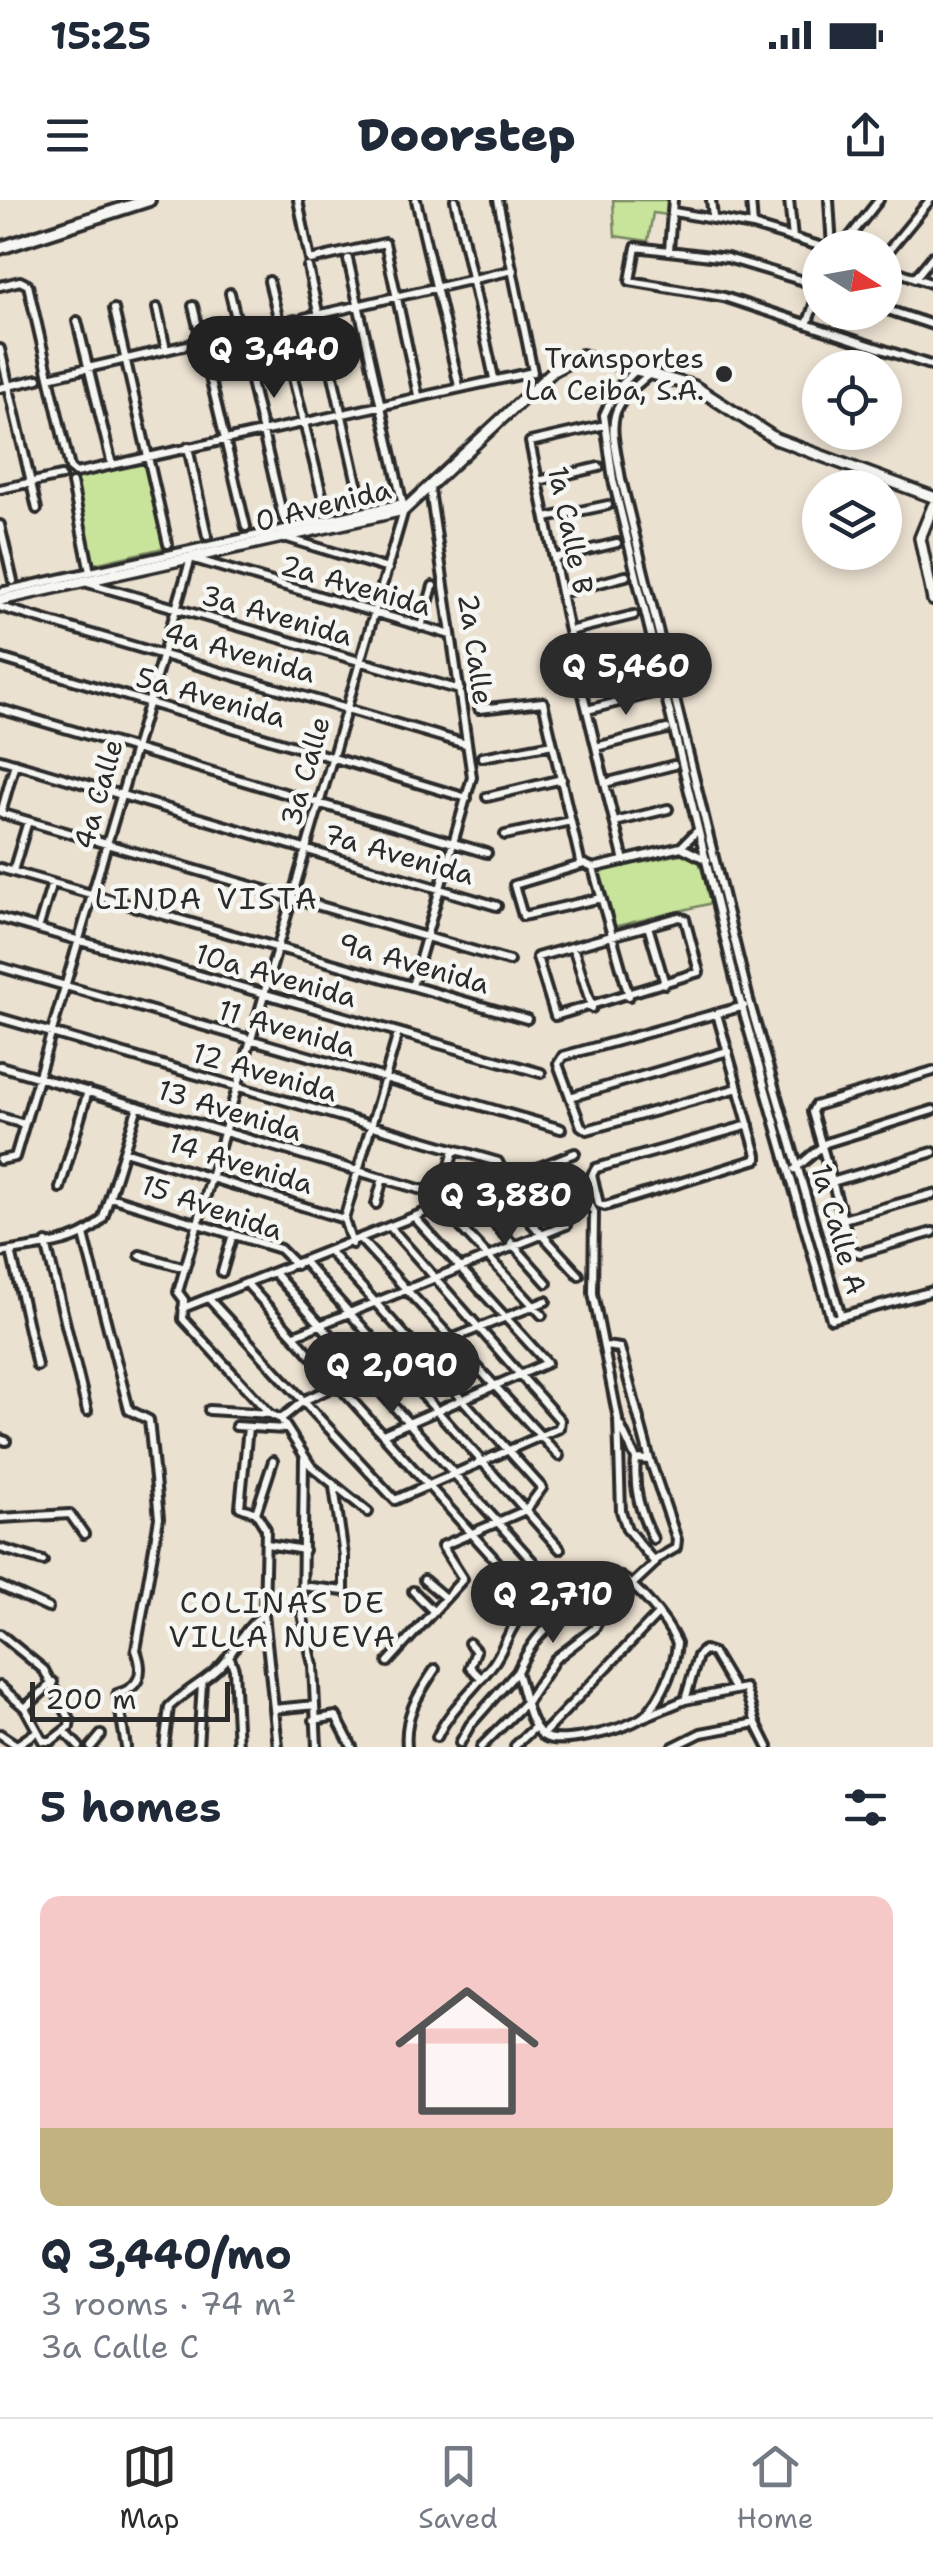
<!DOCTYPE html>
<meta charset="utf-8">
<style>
body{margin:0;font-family:"Shantell Sans",sans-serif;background:#f2f2f3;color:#1f2937;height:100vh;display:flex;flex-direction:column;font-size:38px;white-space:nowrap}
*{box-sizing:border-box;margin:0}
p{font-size:32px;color:#747a83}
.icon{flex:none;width:55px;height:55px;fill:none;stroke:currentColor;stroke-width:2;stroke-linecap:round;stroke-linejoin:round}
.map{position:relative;height:1547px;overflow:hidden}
.details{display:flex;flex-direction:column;background:#fff;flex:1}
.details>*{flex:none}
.needle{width:65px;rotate:101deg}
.tools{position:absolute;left:802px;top:30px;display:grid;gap:20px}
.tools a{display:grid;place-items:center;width:100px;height:100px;border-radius:50%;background:#fff;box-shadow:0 5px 15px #0003;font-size:50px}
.scale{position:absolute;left:30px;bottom:25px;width:200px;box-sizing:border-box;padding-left:10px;border:5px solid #2b2b2b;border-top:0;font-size:28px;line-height:35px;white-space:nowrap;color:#2b2b2b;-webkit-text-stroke:8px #f6f6f2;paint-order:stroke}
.price{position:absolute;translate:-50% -85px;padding:0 22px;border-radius:35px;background:#2b2b2b;color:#fff;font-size:32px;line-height:65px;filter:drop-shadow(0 2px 5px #0008)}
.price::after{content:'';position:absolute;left:50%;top:60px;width:30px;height:22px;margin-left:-15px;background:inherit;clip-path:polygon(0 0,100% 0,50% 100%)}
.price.on{background:#222;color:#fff}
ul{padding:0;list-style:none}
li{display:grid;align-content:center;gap:20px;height:530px;padding:0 40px}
li span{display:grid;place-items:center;height:310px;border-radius:20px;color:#555}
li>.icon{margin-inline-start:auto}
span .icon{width:180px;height:180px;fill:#fffc;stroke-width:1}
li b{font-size:42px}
h2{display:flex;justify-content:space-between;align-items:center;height:120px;padding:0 40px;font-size:42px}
.status{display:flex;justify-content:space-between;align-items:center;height:70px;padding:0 50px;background:#fff;direction:ltr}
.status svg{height:28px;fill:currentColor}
header{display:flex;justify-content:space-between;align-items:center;height:130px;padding:0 40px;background:#fff;font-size:45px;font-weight:800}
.dock{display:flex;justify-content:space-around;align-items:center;height:140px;border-top:2px solid #e0e1e3;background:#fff;font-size:28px;color:#747a83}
.dock a{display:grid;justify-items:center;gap:5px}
.dock .on{color:#2b2b2b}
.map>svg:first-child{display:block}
.green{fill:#c8e49b;stroke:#7a8863;stroke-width:2.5}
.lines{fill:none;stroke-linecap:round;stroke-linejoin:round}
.street-casing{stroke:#2b2b2b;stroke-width:14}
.secondary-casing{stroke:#2b2b2b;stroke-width:16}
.highway-casing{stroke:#2b2b2b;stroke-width:18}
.street{stroke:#f6f6f2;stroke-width:6}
.secondary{stroke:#f6f6f2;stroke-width:9}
.highway{stroke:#f6f6f2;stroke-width:10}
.poi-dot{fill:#2b2b2b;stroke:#f6f6f2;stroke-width:4}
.labels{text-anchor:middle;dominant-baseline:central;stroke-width:9;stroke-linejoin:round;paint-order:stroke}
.poi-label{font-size:28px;fill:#2b2b2b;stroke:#f6f6f2;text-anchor:end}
.street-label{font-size:28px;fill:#2b2b2b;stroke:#f6f6f2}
.neighbourhood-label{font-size:30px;letter-spacing:2.5px;fill:#2b2b2b;stroke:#f6f6f2}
</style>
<div class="status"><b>15:25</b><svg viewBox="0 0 49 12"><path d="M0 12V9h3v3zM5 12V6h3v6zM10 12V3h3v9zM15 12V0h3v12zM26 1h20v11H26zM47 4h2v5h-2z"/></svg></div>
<header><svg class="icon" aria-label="menu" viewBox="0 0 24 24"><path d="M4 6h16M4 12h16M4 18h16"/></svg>Doorstep<svg class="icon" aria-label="share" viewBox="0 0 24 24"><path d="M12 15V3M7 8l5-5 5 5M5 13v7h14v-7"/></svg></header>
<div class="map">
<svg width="933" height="1547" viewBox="0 0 933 1547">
<rect width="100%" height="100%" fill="#ebe1d1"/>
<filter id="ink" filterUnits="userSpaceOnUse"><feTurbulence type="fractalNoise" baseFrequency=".01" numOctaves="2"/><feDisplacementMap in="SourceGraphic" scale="20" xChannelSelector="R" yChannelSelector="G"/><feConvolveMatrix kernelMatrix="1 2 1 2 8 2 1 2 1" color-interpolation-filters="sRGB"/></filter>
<g filter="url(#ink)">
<path class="green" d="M 613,0 L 669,0 L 668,15 L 653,13 L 648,41 L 615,36 Z
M 145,263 L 163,348 L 94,364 L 75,279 Z
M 690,652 L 698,658 L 712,703 L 613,727 L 597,672 Z"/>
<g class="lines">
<g class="street-casing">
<path id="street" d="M 298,0 L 310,60 L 385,43 L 418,195
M 416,0 L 459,186
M 455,0 L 494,178
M 711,0 L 713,17
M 751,0 L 753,26
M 789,0 L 793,38
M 829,0 L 832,48
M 674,12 L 753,26 L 826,48
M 841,48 L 879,0
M 669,50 L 673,0
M 885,55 L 930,0
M 348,59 L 404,310 L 178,1092 L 184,1100 L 183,1119 L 270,1214 L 281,1219 L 311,1266 L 368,1312
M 308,67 L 322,130
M 885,67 L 933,84
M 915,78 L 933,56
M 269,81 L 325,307
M 0,86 L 20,81 L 28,85 L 70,268 L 76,273 L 533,172 L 498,0
M 820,86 L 727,58 L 636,47 L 630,81 L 724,97 L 933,166
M 230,93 L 283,317
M 193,106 L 246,327
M 157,108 L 166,150
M 114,109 L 168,344
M 885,109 L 933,125
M 304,118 L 513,70
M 77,121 L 112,265
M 808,122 L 820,87
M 325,140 L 360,297
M 0,149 L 37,309
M 637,169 L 615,191 L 604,215 L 613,280 L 739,796 L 831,1119 L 933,1091
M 651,173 C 603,211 611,221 621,279 L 750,804 L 841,1116
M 49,177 L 295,120
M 0,188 L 38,179
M 605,225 L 530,242 L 577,470 L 624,661
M 188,247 L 207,336
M 538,281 L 599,267
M 72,283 L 90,372
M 0,289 L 61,276
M 546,318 L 608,305
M 0,325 L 13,381
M 287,338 L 388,369
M 554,358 L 617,343
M 88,383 L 460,490
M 0,392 L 403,303
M 561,393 L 626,376
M 0,407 L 466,544
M 421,427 L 433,386
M 569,431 L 634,415
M 0,458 L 467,598
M 577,470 L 645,453
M 0,509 L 487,653
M 479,509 L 543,502 L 581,665
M 587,510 L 657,492
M 596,547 L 667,529
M 482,557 L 553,544
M 0,559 L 497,706
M 605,583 L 674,565
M 487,597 L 562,579
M 0,613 L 509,761
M 1,613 L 15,563
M 615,622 L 668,609
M 505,635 L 571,621
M 681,647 L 707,660
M 0,668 L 527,819
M 593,668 L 629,796
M 13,671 L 28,621
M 601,698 L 523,716 L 514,685 L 584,664 L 593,668 L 681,647 L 698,630
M 679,717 L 685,719 L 699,772 L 555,816 L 537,757 Z
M 0,718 L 541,873
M 648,726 L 665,784
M 38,729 L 52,683
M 573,747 L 592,808
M 0,767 L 561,929
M 412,786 L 472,577 L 430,290
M 717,814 L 757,955 L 757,959 L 605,1006 L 599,1004 L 592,975 L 596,968 L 749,925
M 0,818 L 498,962 L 507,981
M 0,866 L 426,991 L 438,1008
M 933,871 L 815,906 L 812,912 L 852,1050 L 860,1053 L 933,1032
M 738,888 L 587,930 L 581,926 L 558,864 L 563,856 L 744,806
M 570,897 L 728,851
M 0,917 L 24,924
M 124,951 L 344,1019
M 0,960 L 15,957 L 191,358 L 451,435
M 795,969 L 826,943 L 933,910
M 832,982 L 933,952
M 497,985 L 579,1075
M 60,988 L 88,891
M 428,992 L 445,983 L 454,950
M 470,996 L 547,1083
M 110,997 L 280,1049 L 296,1065
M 376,1004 L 383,978
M 442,1007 L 542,1115
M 843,1019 L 933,994
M 84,1035 L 129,1210 L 149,1220 L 159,1318 L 136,1450 C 145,1474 139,1488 117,1494 L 126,1547
M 361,1040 L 559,1256
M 46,1043 L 87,1211
M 352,1044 L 344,1019 L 398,833
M 11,1051 L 37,1166
M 330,1052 L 542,1288 L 526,1310 L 442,1346 L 463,1379 L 388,1462
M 0,1053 C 32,1046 82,1046 103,1018 L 138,906
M 140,1055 L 185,1068
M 305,1063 L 560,1349
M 222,1072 L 233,1034
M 276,1075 L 535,1364
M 249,1086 L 508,1374
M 210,1100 L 395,1300 L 559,1228 L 560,1220 L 391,1028
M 183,1108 L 575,953
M 295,1135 L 566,1025 L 567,1019 L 525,973
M 605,1146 L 620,1148 L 650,1260
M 209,1210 L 270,1214
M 281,1219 L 303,1201 L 337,1185 L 546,1101
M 620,1225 L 636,1259 L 650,1260 L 677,1340 L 676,1348 L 655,1360
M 236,1226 L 285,1229
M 248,1227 L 240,1307 L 256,1313 L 266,1329 L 264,1414 L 278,1547
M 383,1234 L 547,1163 L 415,1018
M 0,1239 L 6,1241
M 304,1259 L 302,1414 L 313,1465 L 317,1547
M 636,1259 C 633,1289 640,1312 653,1339
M 256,1313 L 273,1261
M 0,1318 L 70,1314 L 84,1334
M 267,1344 L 304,1350
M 0,1348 L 43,1361
M 424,1380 L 444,1397
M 0,1386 L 48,1408
M 302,1386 L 344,1391 L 344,1356 L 334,1287
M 413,1391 L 432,1410
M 0,1434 L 44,1470 L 70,1519 L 69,1527 L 51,1541 L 43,1541 L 25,1508 L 0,1486
M 469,1443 L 476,1451 L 470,1467 L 481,1478
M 229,1455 L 234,1469 L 238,1547
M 25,1508 L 53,1482
M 274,1509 L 315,1505
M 644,1517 L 685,1500 L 698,1456 L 704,1450 L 713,1453 L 735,1490
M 314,1520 L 336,1516 L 352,1547
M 756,1523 L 768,1547
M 65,1532 L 79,1547
M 0,1534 L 18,1546
M 542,1535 L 657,1415
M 437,1537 C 451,1507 475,1489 493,1464 C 504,1449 509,1430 520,1416 C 532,1400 587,1368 608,1372 C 633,1377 667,1421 677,1443 C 675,1467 663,1496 646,1514 C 634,1528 559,1547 544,1536 C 527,1524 524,1491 517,1472 C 536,1431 557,1410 603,1412
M 460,1543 L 470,1525 L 517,1472
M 17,1545 L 36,1532
M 515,1546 L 535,1527
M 91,1547 L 101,1535
M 164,1547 L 169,1507 C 187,1489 213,1478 229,1456 C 241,1439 246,1427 264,1414
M 198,1547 L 202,1483
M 407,1547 C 404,1515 418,1495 435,1469
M 481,1547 L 527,1501 L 555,1459 L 594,1429 L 603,1412 L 655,1363 L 627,1329 L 621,1311 L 618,1219 L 593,1093 L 594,1012 L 558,960
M 673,1547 L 701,1533 L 756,1523 L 745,1488 L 685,1500"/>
</g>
<g class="secondary-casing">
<path id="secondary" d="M 933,306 L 920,338 L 933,400
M 0,400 L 404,310 L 553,171 L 582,155 L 694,186 L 776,239 L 933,297"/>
</g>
<g class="highway-casing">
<path id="highway" d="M 0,48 L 149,0"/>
</g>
<use href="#street" class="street"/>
<use href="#secondary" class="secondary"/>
<use href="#highway" class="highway"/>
</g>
</g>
<circle class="poi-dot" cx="724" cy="174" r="10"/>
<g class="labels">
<g class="poi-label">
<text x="704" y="158">Transportes<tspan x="704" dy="32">La Ceiba, S.A.</tspan></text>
</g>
<g class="street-label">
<text transform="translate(323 305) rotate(-14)">0 Avenida</text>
<text transform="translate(571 330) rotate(78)">1a Calle B</text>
<text transform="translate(356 385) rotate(16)">2a Avenida</text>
<text transform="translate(277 415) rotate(16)">3a Avenida</text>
<text transform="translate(476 449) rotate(82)">2a Calle</text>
<text transform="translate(240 452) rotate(16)">4a Avenida</text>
<text transform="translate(211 497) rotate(16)">5a Avenida</text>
<text transform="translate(305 571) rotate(-74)">3a Calle</text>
<text transform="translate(98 594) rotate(-74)">4a Calle</text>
<text transform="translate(399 654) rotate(16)">7a Avenida</text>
<text transform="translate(414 763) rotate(16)">9a Avenida</text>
<text transform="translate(276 775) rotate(16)">10a Avenida</text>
<text transform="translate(287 828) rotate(16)">11 Avenida</text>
<text transform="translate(265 872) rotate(16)">12 Avenida</text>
<text transform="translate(230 910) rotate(17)">13 Avenida</text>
<text transform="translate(241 963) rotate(17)">14 Avenida</text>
<text transform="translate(212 1007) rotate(19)">15 Avenida</text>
<text transform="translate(839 1029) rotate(74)">1a Calle A</text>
</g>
<g class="neighbourhood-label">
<text x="207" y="698">LINDA VISTA</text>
<text x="283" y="1402">COLINAS DE<tspan x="283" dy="34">VILLA NUEVA</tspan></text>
</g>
</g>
</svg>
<div class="tools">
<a><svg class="needle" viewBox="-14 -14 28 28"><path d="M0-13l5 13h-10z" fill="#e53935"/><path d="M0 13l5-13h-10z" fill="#747a83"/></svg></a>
<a><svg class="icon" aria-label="locate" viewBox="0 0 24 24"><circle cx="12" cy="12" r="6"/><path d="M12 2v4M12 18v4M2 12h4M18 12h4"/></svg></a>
<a><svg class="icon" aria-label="layers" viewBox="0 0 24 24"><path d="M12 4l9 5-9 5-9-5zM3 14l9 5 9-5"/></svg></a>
</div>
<div class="scale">200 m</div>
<b class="price on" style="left:274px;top:201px">Q 3,440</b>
<b class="price" style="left:626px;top:518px">Q 5,460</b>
<b class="price" style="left:506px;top:1047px">Q 3,880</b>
<b class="price" style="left:392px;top:1217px">Q 2,090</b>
<b class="price" style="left:553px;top:1446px">Q 2,710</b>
</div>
<section class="details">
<h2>5 homes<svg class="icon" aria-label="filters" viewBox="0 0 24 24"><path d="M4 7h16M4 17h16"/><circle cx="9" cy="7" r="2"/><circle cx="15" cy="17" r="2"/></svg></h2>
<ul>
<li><span style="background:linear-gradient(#f6c9c9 75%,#c2b280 0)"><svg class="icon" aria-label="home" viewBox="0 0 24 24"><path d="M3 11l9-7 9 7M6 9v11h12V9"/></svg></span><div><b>Q 3,440/mo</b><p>3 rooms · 74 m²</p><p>3a Calle C</p></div></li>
</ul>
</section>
<nav class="dock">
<a class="on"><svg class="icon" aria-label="map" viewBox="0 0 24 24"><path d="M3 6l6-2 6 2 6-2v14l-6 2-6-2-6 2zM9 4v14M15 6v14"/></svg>Map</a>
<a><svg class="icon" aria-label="saved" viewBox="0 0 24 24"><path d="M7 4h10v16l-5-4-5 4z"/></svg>Saved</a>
<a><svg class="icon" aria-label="home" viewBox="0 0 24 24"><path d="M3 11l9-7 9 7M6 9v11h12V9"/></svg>Home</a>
</nav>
